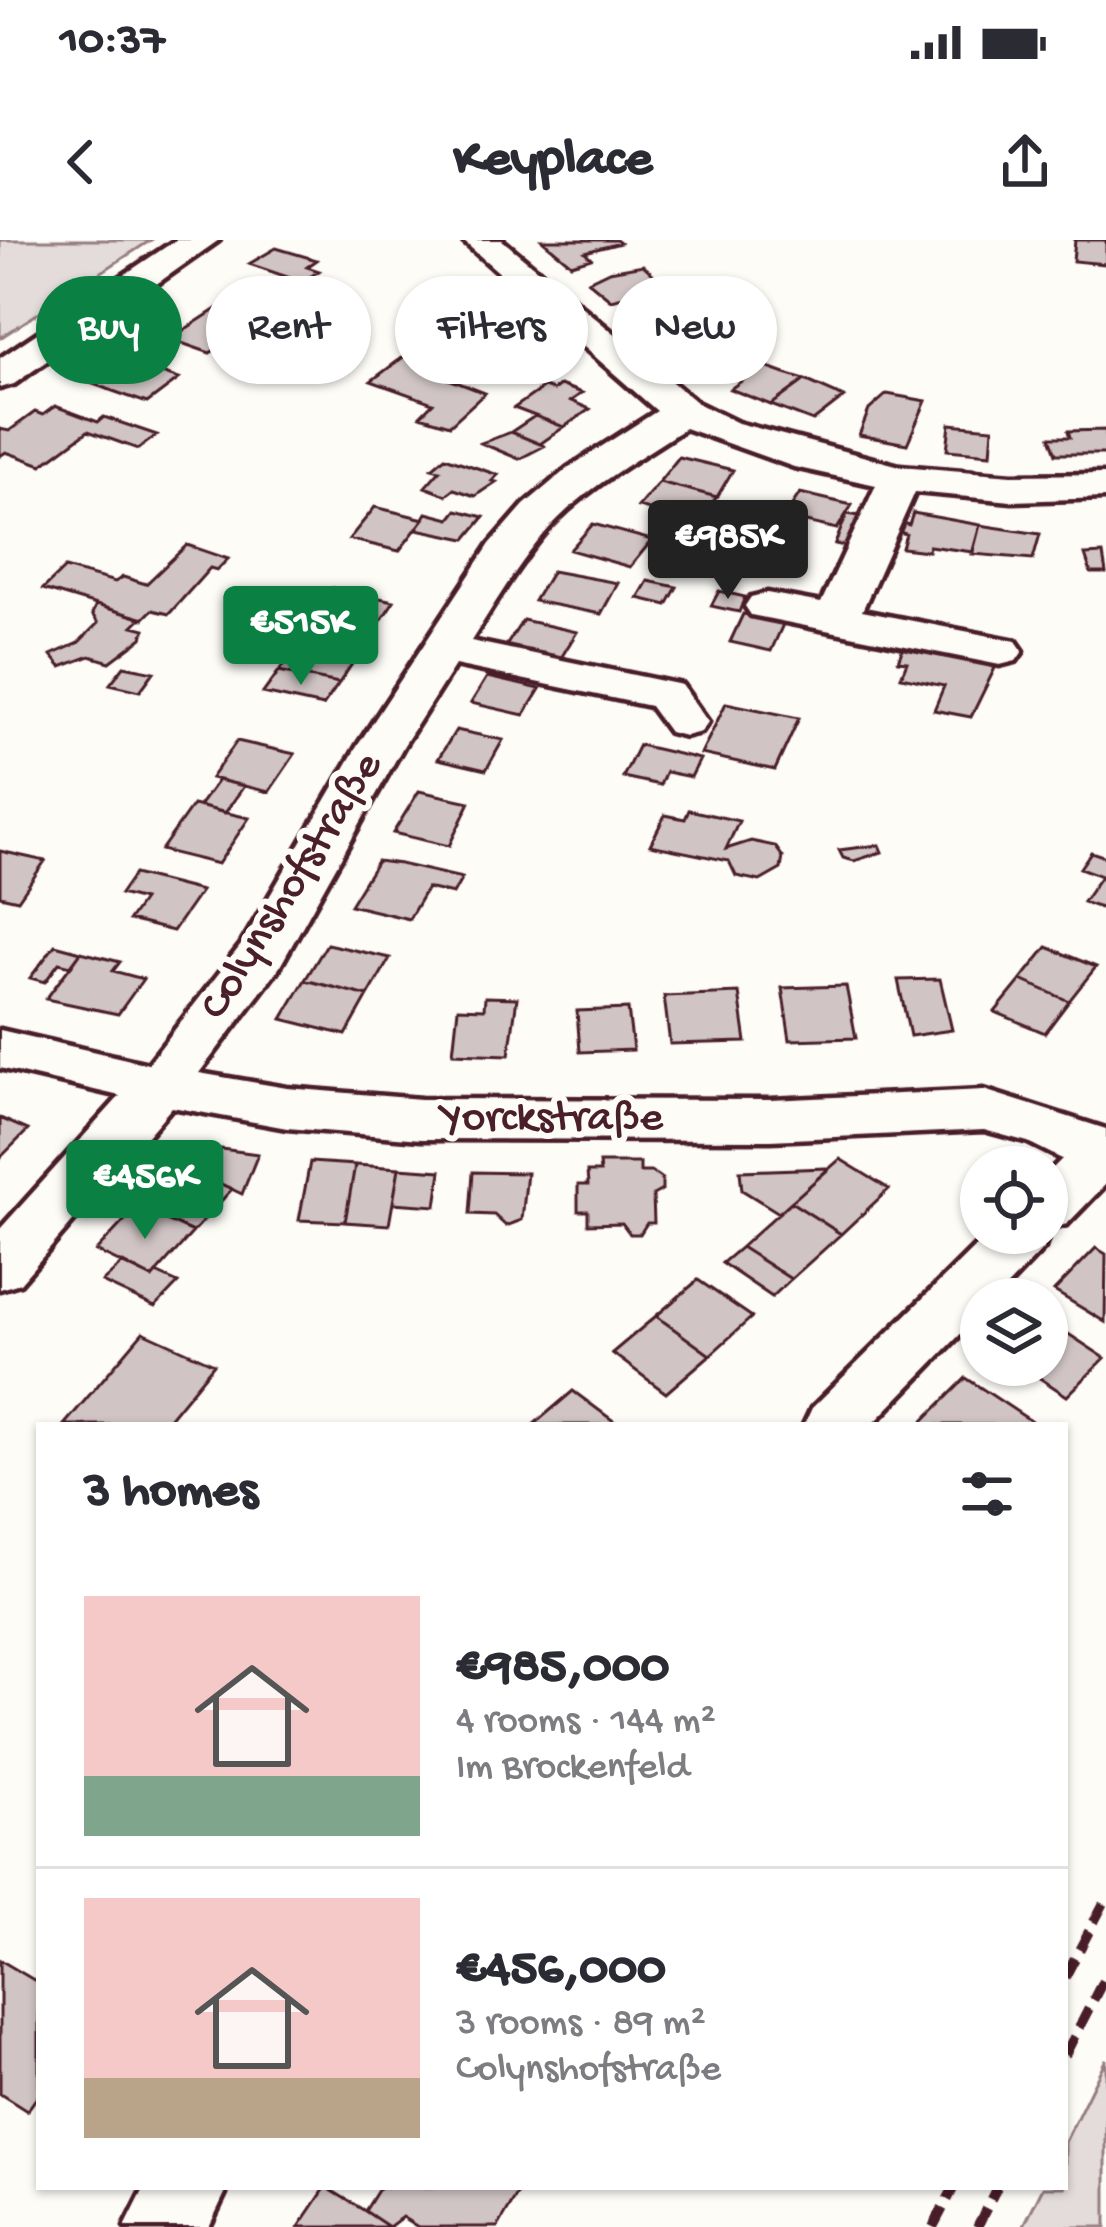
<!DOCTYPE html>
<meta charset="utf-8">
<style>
body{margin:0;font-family:"Gochi Hand",sans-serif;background:#f2f2f3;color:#2b2b33;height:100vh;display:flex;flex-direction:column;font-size:45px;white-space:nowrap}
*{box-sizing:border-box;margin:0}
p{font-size:39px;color:#7c7c81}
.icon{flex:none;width:66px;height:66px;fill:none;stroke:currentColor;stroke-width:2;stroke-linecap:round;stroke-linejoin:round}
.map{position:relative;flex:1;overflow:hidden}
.drawer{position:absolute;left:36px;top:1182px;width:1032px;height:768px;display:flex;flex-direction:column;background:#fff;border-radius:0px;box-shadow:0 3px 9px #0004}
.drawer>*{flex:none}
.guide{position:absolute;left:36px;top:36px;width:1035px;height:108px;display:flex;gap:24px}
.buttons{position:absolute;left:960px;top:906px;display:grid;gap:24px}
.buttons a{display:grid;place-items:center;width:108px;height:108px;border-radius:50%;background:#fff;box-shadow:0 3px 9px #0004;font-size:60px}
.price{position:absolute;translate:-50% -102px;padding:0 27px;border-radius:12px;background:#0b8043;color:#fff;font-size:39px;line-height:78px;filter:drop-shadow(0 3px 6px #0008)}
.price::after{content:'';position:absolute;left:50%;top:72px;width:36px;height:27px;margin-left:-18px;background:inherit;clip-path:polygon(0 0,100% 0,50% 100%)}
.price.selected{background:#222;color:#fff}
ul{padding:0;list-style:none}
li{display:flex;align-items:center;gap:36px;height:300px;padding:0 48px}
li+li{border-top:3px solid #e1e1e2}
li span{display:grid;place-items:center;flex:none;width:336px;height:240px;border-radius:0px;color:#555}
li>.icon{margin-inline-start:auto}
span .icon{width:144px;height:144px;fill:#fffc;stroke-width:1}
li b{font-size:51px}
h2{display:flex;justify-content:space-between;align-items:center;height:144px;padding:0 48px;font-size:51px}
.chip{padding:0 42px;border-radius:54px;background:#fff;box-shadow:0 3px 9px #0004;font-size:42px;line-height:108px}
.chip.selected{background:#0b8043;color:#fff}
.status{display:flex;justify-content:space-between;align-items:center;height:84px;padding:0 60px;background:#fff;direction:ltr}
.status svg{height:33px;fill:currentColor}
header{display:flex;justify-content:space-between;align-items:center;height:156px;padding:0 48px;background:#fff;font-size:54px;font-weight:700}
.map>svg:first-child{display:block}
.green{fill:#e3dcda;stroke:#967e82;stroke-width:3}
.building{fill:#d0c5c4;stroke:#4a1f2b;stroke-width:3}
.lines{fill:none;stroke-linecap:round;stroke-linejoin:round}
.minor-casing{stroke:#4a1f2b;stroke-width:9}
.minor{fill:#fdfcf7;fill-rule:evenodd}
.rail{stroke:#4a1f2b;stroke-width:10;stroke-dasharray:21 10;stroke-linecap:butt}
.labels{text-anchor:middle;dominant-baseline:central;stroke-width:12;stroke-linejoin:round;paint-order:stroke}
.street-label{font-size:45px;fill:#4a1f2b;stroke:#fdfcf7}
</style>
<div class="status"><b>10:37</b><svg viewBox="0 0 49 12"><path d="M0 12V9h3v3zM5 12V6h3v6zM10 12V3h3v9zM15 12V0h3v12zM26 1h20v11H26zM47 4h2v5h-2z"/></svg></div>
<header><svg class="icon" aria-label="back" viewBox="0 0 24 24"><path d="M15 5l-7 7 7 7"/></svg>Keyplace<svg class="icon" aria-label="share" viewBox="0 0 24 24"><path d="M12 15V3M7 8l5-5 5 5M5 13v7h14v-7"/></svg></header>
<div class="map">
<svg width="1106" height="1987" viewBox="0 0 1106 1987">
<rect width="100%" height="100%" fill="#fdfcf7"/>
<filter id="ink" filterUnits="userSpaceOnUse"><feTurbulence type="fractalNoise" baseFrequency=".00833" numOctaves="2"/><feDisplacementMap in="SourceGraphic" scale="24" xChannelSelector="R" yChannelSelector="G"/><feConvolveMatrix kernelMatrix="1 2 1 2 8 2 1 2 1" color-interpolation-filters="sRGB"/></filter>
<g filter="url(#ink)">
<path class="green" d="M 0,0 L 151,0 L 0,98 Z
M 1106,1819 L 1106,1987 L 1023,1987 L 1043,1947 L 1065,1947 L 1065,1902 Z"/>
<path class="building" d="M 542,0 L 616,0 L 620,3 L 585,12 L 591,18 L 571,24 Z
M 1075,0 L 1106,0 L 1106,24 L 1073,21 Z
M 276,8 L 317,20 L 307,27 L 319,31 L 302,42 L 249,24 Z
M 643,25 L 655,36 L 642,40 L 653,49 L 611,60 L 588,41 L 609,31 Z
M 268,58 L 294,67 L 275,81 L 251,70 Z
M 227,62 L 266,75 L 210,113 L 170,99 Z
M 679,62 L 704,77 L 650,93 L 629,76 Z
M 490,68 L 517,95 L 478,105 L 451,78 Z
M 719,93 L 744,111 L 696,128 L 671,111 Z
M 113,108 L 167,127 L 159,132 L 179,139 L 147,163 L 73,137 Z
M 414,109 L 435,117 L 420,128 L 485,153 L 450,185 L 420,176 L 433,163 L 371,141 Z
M 763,126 L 785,134 L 805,140 L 771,165 L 730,149 Z
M 805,140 L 844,157 L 813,181 L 771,165 Z
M 560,145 L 582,153 L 571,161 L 590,169 L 564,187 L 514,168 L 544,147 L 553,150 Z
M 887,154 L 926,161 L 907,204 L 859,195 L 869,170 Z
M 55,166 L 98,182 L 104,177 L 157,195 L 138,209 L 88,191 L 42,225 L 6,212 L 0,216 L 0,189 L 9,191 L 35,172 L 43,175 Z
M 535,176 L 564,187 L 540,204 L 511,192 Z
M 950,184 L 993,188 L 991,214 L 947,210 Z
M 1106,190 L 1106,214 L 1056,214 L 1050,197 L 1070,197 L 1068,191 Z
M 511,192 L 540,204 L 544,206 L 519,219 L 481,203 Z
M 445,217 L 498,235 L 492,241 L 496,242 L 475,256 L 454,249 L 446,255 L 425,247 L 440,230 L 432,228 Z
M 679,217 L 733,230 L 717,257 L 659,242 Z
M 659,242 L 717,257 L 694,282 L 638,267 Z
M 800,253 L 852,265 L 837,289 L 784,277 Z
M 375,267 L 424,279 L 399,311 L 349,299 Z
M 457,270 L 484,277 L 466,299 L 417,289 L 427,273 L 450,279 Z
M 913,273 L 980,285 L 973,312 L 929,306 L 928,311 L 902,308 L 906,294 L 899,292 L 902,283 L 909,285 Z
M 847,274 L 872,278 L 857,309 L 835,304 Z
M 593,284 L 652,300 L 630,327 L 570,310 Z
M 980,285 L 1040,294 L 1033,319 L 972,314 Z
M 187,305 L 228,319 L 217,330 L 210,328 L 169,374 L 152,370 L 143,379 L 43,349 L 65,328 L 115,342 L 123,337 L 146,344 Z
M 1085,315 L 1103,314 L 1106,333 L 1091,333 Z
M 552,331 L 618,343 L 601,374 L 534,361 Z
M 648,341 L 677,347 L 667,365 L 638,358 Z
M 333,348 L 394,361 L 374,391 L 312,377 Z
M 719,351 L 745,357 L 739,372 L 711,366 Z
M 96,365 L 141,378 L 133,386 L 145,389 L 142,398 L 110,422 L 90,416 L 61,427 L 51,415 L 78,403 L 98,383 L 92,374 Z
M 743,374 L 784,382 L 771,411 L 730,402 Z
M 312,377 L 347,385 L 336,401 L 301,393 Z
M 523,380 L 577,392 L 559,421 L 504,409 Z
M 307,397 L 335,403 L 327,415 L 298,409 Z
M 294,408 L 298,409 L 354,421 L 339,443 L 279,431 Z
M 903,408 L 998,422 L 971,477 L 934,470 L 944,446 L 901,437 L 907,422 L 898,421 Z
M 124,426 L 154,432 L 140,451 L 110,444 Z
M 279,431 L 339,443 L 323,466 L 263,453 Z
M 487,437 L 540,449 L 524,475 L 471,463 Z
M 726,463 L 799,478 L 775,530 L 701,514 Z
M 456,490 L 503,500 L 486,530 L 438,519 Z
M 237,501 L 295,514 L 269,552 L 211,538 Z
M 639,505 L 700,519 L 691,537 L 666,532 L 660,545 L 623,537 Z
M 218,540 L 244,546 L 225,573 L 199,566 Z
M 419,551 L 470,562 L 449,606 L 393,593 Z
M 193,565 L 249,578 L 218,624 L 161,610 Z
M 689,570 L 739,581 L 726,609 L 751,601 L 775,606 L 783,617 L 781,629 L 760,641 L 736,636 L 729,621 L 650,605 L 665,575 L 685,579 Z
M 879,605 L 882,612 L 854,621 L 843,618 L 839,610 Z
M 0,611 L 45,621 L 18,660 L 0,656 Z
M 1091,612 L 1106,617 L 1106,670 L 1083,662 L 1101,636 L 1080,628 Z
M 377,621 L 400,624 L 462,638 L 453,654 L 427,648 L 409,679 L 350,665 Z
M 134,634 L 201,651 L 173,691 L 129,680 L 143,660 L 120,654 Z
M 327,704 L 390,718 L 368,756 L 305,740 Z
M 55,705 L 81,712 L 71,726 L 59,723 L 45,742 L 30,738 Z
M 1047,707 L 1096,727 L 1069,761 L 1021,740 Z
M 81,712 L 120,722 L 113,731 L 143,739 L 118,774 L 46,759 Z
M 940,739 L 952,790 L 910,796 L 898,740 Z
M 305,740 L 368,756 L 346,795 L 282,779 Z
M 1021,740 L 1069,761 L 1045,793 L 995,772 Z
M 846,746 L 856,798 L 790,800 L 782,748 Z
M 739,753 L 746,802 L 670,804 L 664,756 Z
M 485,757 L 517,758 L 509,815 L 453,813 L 458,768 L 484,769 Z
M 628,769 L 633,810 L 580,812 L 577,771 Z
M 0,878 L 28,890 L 0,918 Z
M 221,909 L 258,914 L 242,954 L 200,934 Z
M 840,919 L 889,949 L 841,994 L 791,962 Z
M 310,922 L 355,925 L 345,982 L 299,980 Z
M 599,923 L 640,923 L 640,932 L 652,932 L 662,939 L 662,950 L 653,955 L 654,983 L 647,983 L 640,994 L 630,994 L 622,983 L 588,984 L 588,971 L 578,971 L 578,945 L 588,945 L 587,932 L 600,932 Z
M 177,924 L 232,949 L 193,992 L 137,967 Z
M 355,925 L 399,928 L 389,985 L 345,982 Z
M 399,928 L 441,931 L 436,966 L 393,963 Z
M 829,928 L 779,973 L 742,950 L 740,931 Z
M 473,932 L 527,933 L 522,980 L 506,986 L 494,975 L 470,974 Z
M 791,962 L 841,994 L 791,1039 L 741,1007 Z
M 137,967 L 193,992 L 152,1038 L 96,1011 Z
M 741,1007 L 791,1039 L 772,1057 L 722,1023 Z
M 1096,1008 L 1106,1014 L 1105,1082 L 1054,1051 Z
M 123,1023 L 152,1038 L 156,1033 L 178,1043 L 155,1067 L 102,1042 Z
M 698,1040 L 752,1077 L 710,1115 L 656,1076 Z
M 656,1076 L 710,1115 L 666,1153 L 612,1113 Z
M 1047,1080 L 1105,1118 L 1067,1156 L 1020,1125 L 1047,1125 Z
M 143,1092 L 214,1124 L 164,1185 L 64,1185 Z
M 966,1138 L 1037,1185 L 919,1185 Z
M 573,1151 L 619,1185 L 533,1185 Z
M 0,1720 L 39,1743 L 39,1854 L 27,1871 L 0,1854 Z
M 326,1947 L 365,1971 L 389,1987 L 299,1987 Z
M 380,1947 L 520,1947 L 521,1948 L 498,1987 L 418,1987 L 402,1977 L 389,1987 L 365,1971 Z"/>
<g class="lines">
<g class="minor-casing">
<path id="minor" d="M 176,0 L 219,0 L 14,144 L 0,148 L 0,118 Z
M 462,0 L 502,0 L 697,163 L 738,183 L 900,226 L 1012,235 L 1106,234 L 1106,258 L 1012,261 L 915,252 L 862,371 L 1016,401 L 1023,411 L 1016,421 L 1000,425 L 751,375 L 745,366 L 751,357 L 767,353 L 821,363 L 876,245 L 794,227 L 685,188 C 639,219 588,246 550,287 C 519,322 496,362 471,401 L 682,445 L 708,482 L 701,492 L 685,496 L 669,492 L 650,466 L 455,425 L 404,505 L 279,728 L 199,833 L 287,848 L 421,859 L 771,860 L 984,850 L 1106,889 L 1106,944 L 1067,984 L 1050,989 L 1044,1008 L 995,1059 L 981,1059 L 981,1073 L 872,1185 L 804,1185 L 812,1168 L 989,993 L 1047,993 L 1047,934 L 1062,919 L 1028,902 L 984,890 L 771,900 L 421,899 L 287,888 L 172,867 L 20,1043 L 0,1049 L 0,989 L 120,856 L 0,828 L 0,790 L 148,824 L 241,705 L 358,505 L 490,304 L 524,265 L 568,228 L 657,171 Z
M 145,1947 L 228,1947 L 209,1987 L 125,1987 Z"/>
</g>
<use href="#minor" class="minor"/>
<path class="rail" d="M 1065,1737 L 1106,1659
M 1065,1815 L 1106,1735
M 933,1987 L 954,1947
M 977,1987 L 997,1947"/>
</g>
</g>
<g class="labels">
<g class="street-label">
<text transform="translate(293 647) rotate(-58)">Colynshofstraße</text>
<text x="552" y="879">Yorckstraße</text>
</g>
</g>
</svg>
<div class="buttons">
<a><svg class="icon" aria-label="locate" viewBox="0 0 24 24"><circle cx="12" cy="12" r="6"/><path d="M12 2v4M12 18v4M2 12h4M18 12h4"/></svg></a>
<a><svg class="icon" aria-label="layers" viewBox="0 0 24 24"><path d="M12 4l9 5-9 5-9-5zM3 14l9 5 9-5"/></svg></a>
</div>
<b class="price selected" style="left:728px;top:362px">€985K</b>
<b class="price" style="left:301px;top:448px">€515K</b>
<b class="price" style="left:145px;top:1002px">€456K</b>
<div class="guide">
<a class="chip selected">Buy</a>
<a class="chip">Rent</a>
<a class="chip">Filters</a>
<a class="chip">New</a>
</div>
<section class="drawer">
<h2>3 homes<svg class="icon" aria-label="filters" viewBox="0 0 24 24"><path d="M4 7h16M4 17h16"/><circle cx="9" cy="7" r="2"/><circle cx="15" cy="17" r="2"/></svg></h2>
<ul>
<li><span style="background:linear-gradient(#f6c9c9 75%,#7fa58c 0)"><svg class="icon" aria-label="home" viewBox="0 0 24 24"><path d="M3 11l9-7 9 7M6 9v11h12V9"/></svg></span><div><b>€985,000</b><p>4 rooms · 144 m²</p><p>Im Brockenfeld</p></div></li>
<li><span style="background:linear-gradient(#f6c9c9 75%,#b9a48a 0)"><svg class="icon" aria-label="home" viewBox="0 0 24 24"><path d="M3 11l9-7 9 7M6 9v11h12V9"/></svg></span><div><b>€456,000</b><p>3 rooms · 89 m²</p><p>Colynshofstraße</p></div></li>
</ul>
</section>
</div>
